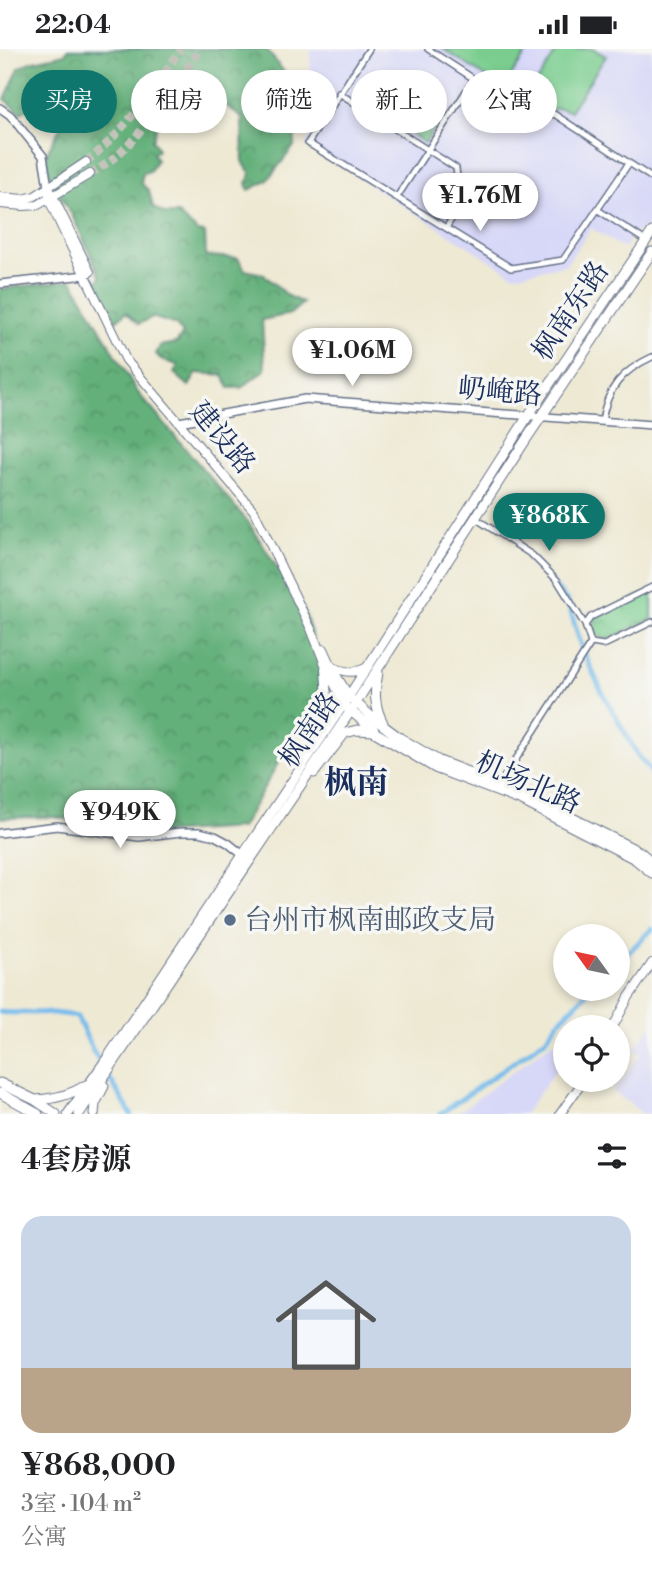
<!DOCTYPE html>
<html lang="zh">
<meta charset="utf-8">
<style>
body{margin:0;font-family:"Libre Bodoni","Noto Serif SC",serif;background:#f6f6f6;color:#202124;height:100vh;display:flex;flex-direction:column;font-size:26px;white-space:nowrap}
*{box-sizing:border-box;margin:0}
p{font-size:23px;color:#757577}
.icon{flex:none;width:38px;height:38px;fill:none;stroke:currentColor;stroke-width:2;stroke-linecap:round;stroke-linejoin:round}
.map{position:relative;height:1065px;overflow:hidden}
.side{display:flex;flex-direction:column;background:#fff;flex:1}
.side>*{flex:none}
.top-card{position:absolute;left:21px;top:21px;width:611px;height:63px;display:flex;gap:14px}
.needle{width:46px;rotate:303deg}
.buttons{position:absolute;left:553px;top:875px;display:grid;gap:14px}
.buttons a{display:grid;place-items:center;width:77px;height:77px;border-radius:50%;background:#fff;box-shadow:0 4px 10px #0003;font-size:35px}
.price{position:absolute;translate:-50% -60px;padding:0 16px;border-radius:24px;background:#fff;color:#222;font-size:23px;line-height:46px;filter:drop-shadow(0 2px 4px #0008)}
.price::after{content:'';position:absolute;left:50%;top:42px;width:21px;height:16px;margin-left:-10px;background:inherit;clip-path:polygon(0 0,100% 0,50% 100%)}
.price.selected{background:#0f766e;color:#fff}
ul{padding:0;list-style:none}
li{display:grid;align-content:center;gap:14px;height:371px;padding:0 21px}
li+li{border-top:2px solid #e0e0e0}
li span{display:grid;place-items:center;height:217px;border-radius:21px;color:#555}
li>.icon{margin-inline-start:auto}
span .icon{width:126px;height:126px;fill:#fffc;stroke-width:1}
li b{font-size:30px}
h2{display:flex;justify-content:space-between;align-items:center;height:84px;padding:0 21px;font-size:30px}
.tag{padding:0 24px;border-radius:32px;background:#fff;box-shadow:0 4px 10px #0003;font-size:24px;line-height:63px}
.tag.selected{background:#0f766e;color:#fff}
.status{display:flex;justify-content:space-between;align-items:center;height:49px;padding:0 35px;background:#fff;direction:ltr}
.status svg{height:19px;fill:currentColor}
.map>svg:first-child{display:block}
.built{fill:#d7d7f8}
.grass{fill:#7acd8f;stroke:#4a7e76;stroke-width:2}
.forest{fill:url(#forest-crowns);stroke:#3f706c;stroke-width:2}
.park{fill:url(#park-crowns);stroke:#4a7e76;stroke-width:2}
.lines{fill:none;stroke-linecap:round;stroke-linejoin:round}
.canal{stroke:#74bbeb;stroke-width:5}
.secondary-tunnel{stroke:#c4c4bc;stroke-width:8;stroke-dasharray:8 4;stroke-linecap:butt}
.minor-casing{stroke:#657087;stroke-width:8}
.tertiary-casing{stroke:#657087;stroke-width:10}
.secondary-casing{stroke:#657087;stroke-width:10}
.primary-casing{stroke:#657087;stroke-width:11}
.minor{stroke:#fff;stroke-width:5}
.tertiary{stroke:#fff;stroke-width:7}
.secondary{stroke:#fff;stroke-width:8}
.primary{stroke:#fff;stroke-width:9}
.service-dot{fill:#5c6f8a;stroke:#f6f6f2;stroke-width:2.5}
.labels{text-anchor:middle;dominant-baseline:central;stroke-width:7;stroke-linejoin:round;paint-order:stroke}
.street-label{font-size:28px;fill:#1b2f5e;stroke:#f6f6f2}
.service-label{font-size:28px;fill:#4e5e75;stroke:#f6f6f2;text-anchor:start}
.quarter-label{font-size:32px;font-weight:bold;fill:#1b2f5e;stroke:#f6f6f2}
</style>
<div class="status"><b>22:04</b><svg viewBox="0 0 49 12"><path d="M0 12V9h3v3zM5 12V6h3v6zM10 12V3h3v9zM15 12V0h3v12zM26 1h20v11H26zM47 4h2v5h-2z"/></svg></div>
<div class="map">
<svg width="652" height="1065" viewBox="0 0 652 1065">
<defs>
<pattern id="forest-crowns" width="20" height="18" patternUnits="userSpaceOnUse" patternTransform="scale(1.75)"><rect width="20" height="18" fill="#63b07a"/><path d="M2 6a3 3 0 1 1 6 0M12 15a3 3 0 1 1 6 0" fill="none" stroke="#519067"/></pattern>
<pattern id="park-crowns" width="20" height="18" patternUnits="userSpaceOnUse" patternTransform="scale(1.75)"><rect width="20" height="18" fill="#7acd8f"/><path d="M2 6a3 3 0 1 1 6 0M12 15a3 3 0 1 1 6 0" fill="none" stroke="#69b07e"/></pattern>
</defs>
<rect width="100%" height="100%" fill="#f6f6f2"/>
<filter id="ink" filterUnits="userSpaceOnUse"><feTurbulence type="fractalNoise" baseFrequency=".0143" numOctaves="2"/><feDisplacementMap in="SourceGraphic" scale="14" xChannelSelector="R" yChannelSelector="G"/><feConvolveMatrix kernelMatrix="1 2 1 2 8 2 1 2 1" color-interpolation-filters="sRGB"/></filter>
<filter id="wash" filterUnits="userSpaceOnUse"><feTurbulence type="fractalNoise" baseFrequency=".00686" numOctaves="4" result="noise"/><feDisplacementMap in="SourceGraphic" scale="28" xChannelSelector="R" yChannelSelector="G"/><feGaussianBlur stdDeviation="1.57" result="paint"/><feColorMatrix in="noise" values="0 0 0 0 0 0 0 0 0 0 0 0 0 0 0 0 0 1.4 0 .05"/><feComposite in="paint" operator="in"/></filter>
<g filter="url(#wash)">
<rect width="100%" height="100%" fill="#eee9d3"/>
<path class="built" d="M 311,0 L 652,0 L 652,171 L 646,179 L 634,184 L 624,200 L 591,179 L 566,216 L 514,226 L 305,95 L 318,76 L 308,69 Z
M 652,976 L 652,1065 L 643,1065 L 613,1042 L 641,1005 L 634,1000 Z
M 553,993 L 565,1004 L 565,1009 L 524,1065 L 456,1065 Z"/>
<path class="grass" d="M 443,0 L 529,0 L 503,39 Z
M 558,0 L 593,0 L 606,7 L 570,62 L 558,59 L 542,64 L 524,53 Z
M 417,57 L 439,72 L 425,94 L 403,80 Z"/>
<path class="forest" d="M 68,0 L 266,0 L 299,42 L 294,97 L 267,132 L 249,141 L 246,135 L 251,125 L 243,113 L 242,69 L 223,54 L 178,54 L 158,75 L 152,91 L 158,100 L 153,105 L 157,110 L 150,122 L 143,124 L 141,134 L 149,142 L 153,158 L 165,165 L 178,165 L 198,183 L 205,184 L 206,207 L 238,209 L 245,221 L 263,225 L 288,247 L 303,254 L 290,265 L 262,271 L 265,321 L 241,339 L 229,339 L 223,326 L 197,324 L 189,337 L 174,324 L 178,316 L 162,311 L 156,305 L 160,297 L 176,294 L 183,285 L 176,276 L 152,268 L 139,275 L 126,263 L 116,272 L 97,232 L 101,228 L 71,164 L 52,135 L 45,107 L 60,79 L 91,58 L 78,41 L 48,46 L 21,64 L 5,50 L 19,19 L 30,13 L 65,5 Z
M 72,231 L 138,344 L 249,474 L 304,562 L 326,630 L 241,779 L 162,784 L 53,768 L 0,769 L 0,240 Z"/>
<path class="park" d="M 652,541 L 652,570 L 609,590 C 594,590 591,578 597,567 Z"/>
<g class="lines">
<path class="canal" d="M 529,508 L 568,553 L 582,600 L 602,643 L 637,705 L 652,724
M 618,914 L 652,880
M 0,963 C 27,966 50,960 77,968 L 93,1002 L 131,1065
M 440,1065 L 545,991 L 558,973 L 591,940"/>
</g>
</g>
<g filter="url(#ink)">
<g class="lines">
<path class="secondary-tunnel" d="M 86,113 C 125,82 153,41 181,0
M 90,125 C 99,119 110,113 118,106 C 150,75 175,37 200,0"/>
<g class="minor-casing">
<path id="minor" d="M 369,0 L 308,94 L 511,219 L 563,211 L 629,114
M 428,0 L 534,69 L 554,65 L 652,129
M 339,44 L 456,119 L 460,156 L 446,179
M 397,148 L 474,30
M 598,161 L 646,192
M 602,372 C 607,339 622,322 652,308
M 475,469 L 532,506 L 557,531 L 585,576
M 591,594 L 585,576 L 591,568 L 652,538
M 500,735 L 591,594 L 604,596 L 652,573"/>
</g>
<g class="tertiary-casing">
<path id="tertiary" d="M 0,59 L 10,66 L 43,107 L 48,138
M 0,235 L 86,226
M 179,373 L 305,350 L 652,376
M 0,784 L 57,777 L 139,788 L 181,783 L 199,783 L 215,787 L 228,794 L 243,806"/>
</g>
<g class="secondary-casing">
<path id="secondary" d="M 48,138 L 49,151 L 61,177 L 126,311 L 254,462 L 311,580 L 326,618 L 344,655
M 50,141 L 90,223
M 0,148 L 23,150 L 35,147 L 86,113
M 0,155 L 24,157 L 38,156 L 90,125
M 324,600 L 335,624 L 349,647
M 333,618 C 346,624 356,625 369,617
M 322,687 L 327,650 L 325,620
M 613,978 L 629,948 L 652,914
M 560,1065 L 584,1031"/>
</g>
<g class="primary-casing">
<path id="primary" d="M 378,624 C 374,642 374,657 383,674
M 354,652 L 373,669 L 400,689 L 439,712 L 525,745 L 640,803 L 652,813
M 347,659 L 374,681
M 314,724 L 345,684 L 357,681 L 373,682 L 435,719 L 522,752 L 635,810 L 652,824
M 0,1034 L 35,1051 L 56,1065
M 0,1044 L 38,1065
M 35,1051 C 54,1050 71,1046 86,1036
M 68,1065 L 108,1008 L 349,647 L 528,367 L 652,183
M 79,1065 L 350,663 L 527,389 L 652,203
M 94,1065 L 95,1055 L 104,1037"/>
</g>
<use href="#minor" class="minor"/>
<use href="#tertiary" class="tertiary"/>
<use href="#secondary" class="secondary"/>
<use href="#primary" class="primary"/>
</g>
</g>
<circle class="service-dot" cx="230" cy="871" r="7"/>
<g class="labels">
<g class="street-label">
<text transform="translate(571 262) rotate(-56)">枫南东路</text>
<text transform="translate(500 343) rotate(5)">屷崦路</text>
<text transform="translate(222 389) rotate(50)">建设路</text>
<text transform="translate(310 681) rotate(-56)">枫南路</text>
<text transform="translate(528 734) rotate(24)">机场北路</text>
</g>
<g class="service-label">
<text x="244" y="871">台州市枫南邮政支局</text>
</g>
<g class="quarter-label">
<text x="356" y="734">枫南</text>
</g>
</g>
</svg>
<div class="buttons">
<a><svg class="needle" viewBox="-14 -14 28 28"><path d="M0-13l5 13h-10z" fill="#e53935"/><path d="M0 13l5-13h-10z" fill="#757577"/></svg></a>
<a><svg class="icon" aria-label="locate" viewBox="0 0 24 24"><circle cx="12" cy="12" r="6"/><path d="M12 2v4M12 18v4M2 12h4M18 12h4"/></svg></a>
</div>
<b class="price" style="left:480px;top:184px">¥1.76M</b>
<b class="price" style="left:352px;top:339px">¥1.06M</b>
<b class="price selected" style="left:549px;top:504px">¥868K</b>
<b class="price" style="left:120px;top:801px">¥949K</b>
<div class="top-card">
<a class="tag selected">买房</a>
<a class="tag">租房</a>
<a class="tag">筛选</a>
<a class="tag">新上</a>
<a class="tag">公寓</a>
</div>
</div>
<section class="side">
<h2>4套房源<svg class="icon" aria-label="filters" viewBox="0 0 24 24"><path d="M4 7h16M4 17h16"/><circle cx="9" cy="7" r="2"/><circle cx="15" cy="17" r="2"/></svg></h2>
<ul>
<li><span style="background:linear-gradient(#c9d6e8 70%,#b9a48a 0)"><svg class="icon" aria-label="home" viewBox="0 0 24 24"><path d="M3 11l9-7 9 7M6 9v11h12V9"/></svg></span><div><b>¥868,000</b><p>3室 · 104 m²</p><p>公寓</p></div></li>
</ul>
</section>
